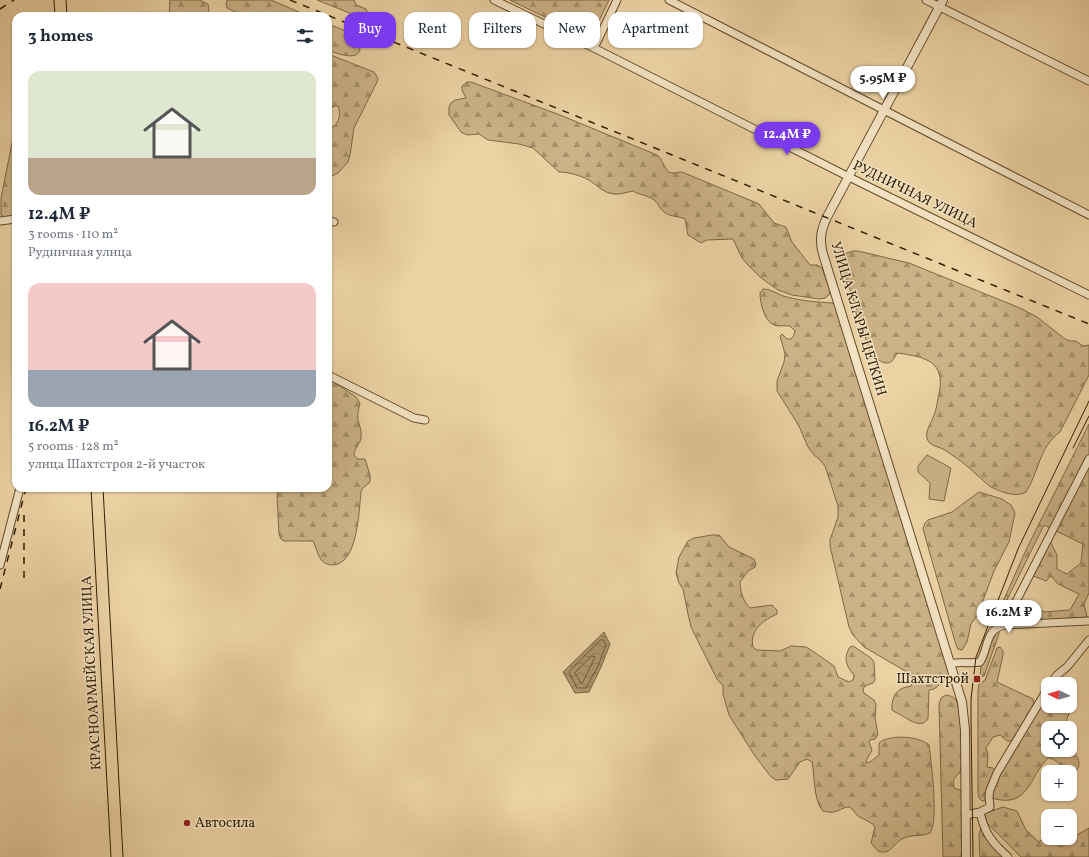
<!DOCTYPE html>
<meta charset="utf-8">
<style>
body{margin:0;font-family:Vollkorn,serif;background:#f6f6f7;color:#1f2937;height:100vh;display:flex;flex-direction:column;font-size:15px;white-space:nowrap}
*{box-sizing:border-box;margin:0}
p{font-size:13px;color:#747a83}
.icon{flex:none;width:22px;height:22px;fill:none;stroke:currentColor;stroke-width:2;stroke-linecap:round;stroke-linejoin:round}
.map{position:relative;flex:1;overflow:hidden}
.details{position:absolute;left:12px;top:12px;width:320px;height:480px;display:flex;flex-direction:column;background:#fff;border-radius:12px;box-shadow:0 1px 3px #0004}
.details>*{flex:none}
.guide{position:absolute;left:344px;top:12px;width:380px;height:36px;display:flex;gap:8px}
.needle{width:26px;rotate:275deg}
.controls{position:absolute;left:1041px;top:677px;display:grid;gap:8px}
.controls a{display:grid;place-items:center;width:36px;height:36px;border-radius:8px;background:#fff;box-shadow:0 1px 3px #0004;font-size:20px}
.price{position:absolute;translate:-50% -34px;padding:0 9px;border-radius:14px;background:#fff;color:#222;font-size:13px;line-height:26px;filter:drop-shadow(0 1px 2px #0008)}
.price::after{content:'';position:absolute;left:50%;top:24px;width:12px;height:9px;margin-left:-6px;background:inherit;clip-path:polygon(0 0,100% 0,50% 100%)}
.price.on{background:#7c3aed;color:#fff}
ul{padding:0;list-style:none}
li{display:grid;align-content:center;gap:8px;height:212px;padding:0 16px}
li span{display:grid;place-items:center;height:124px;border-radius:12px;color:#555}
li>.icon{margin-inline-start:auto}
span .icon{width:72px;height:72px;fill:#fffc;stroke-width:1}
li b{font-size:17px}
h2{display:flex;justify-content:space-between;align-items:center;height:48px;padding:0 16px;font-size:17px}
.pill{padding:0 14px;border-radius:12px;background:#fff;box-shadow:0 1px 3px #0004;font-size:14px;line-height:36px}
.pill.on{background:#7c3aed;color:#fff}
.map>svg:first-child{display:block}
.green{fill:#ccb387;stroke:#7e6844}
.forest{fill:url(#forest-firs);stroke:#7e6844}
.water{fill:url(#water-waves);stroke:#7b6441}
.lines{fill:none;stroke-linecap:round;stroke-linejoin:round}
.shore{stroke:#6e5836;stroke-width:1}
.minor-casing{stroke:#604a29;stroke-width:9}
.tertiary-casing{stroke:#604a29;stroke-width:10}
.primary-casing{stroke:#311d00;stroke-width:13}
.minor{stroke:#f3e2c3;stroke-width:7}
.tertiary{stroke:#f3e2c3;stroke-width:8}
.primary{stroke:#ecd2a3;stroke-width:11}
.tram{stroke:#311d00;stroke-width:1}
.rail{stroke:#311d00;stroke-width:1.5;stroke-dasharray:7 7;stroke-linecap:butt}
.poi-dot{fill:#8f2418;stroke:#f3e2c3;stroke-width:1.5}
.labels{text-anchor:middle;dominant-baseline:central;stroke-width:3;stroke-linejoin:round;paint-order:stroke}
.street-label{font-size:14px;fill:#311d00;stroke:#f3e2c3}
.poi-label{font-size:14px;fill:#311d00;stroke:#f3e2c3;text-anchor:end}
</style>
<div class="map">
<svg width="1089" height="857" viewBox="0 0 1089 857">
<defs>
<pattern id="forest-firs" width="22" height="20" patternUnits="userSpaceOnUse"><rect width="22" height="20" fill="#ccb387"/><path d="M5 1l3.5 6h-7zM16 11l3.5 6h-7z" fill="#a6916c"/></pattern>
<pattern id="water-waves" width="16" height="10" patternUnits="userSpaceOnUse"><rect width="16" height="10" fill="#ac946c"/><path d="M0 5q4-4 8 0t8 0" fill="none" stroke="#8d7856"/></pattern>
</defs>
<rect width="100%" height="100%" fill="#ecd2a3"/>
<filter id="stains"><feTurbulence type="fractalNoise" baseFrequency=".005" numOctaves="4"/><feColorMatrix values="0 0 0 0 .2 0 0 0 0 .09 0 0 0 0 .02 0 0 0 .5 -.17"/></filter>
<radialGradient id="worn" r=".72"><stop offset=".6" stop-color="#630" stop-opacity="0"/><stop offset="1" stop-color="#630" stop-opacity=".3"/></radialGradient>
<path class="green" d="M 927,455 L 951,468 L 944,501 L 929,499 L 930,483 L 918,472 L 918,466 Z"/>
<path class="forest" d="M 170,0 L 199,0 L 208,4 L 209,9 L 207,16 L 169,16 Z
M 227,0 L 271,0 L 308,16 L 244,16 L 227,8 L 226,4 Z
M 317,0 L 354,0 L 356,5 L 366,9 L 367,11 L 364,17 L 362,18 Z
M 510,0 L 609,0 L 595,29 L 588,35 L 578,33 Z
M 328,24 L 356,35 C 370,63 344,57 328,50 Z
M 328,54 L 374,72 L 378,78 L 377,82 L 354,128 L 350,155 L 348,162 L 338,173 L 328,178 L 328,130 C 338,125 342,117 338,106 L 335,106 L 328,109 Z
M 467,82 L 471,82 L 560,115 L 657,155 C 664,160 664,172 672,173 C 676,173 678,172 682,172 L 759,204 L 774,223 L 786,227 L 792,242 L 810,265 L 817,265 L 822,268 L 830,290 L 830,294 L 825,298 L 819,299 L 792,295 L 778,290 L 760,277 L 748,265 L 742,258 L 733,239 L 707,240 L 701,243 L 688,235 L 685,219 C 678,216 671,217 664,212 C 660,209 658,203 654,200 C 648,195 639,195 633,191 C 627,192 620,195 614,194 C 604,193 599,187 592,182 C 583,176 569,172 559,172 L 533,148 L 519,144 L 488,140 L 479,134 L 467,135 L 461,132 L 449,115 L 449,107 L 451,103 L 455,100 L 466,98 L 462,90 L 462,86 Z
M 16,112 L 16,217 L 7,218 L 1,215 L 1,198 L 13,138 Z
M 853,251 L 858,251 L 909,263 L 1020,308 L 1037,317 L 1065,339 L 1070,341 L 1076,341 L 1083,346 L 1089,345 L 1089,375 L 1060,432 C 1039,447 1039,472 1026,492 C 1016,498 1001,492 991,487 C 986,484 982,479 977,475 C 968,466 957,458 946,451 C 940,446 929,447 927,438 C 925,430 932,422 934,415 C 937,408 937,401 939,394 C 946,361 925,357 898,353 C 895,355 895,358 892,361 C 885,367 875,358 870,352 L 841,261 L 844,254 Z
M 763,289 C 772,289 778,295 787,297 C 802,301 817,302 832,303 L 835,305 L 950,673 C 943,679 938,690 929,690 L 928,719 C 920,731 905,716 895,712 L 892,710 C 891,703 894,692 901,689 C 904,687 908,687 911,686 L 913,678 L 907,672 L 864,647 L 853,635 L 849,627 L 830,546 L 830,540 L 838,517 L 838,506 L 825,466 L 820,460 L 814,455 L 808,447 L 799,426 L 777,391 L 777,381 L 784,362 L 785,354 L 780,336 L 782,334 L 787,339 L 791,339 L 794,335 L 795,331 L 790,326 C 785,325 779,327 774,325 C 764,321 760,302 760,293 Z
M 328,378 L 356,397 L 360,403 C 359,408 357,413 358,419 C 359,425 362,431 361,438 C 360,445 354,448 354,455 L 357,459 L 365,459 L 370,475 L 370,482 L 362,489 L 361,492 C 359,510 358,564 333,565 C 328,565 323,563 320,558 C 317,553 316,547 313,541 L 284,541 L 281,539 L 279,534 L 277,496 L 278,491 L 280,488 L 328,488 Z
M 1089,424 L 1089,593 L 1084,604 L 1087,617 L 1019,622 L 1021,617 L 1014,610 L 1019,600 L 1044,612 L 1070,610 L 1079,594 L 1058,584 L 1051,576 L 1046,581 L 1031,575 L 1049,539 L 1057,555 L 1057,569 L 1067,574 L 1081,563 L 1083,544 L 1044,525 L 1003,608 L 1001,606 L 1026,550 Z
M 979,492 L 1002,499 L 1011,505 L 1015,513 L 1014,518 L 1009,542 L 994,571 L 978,614 L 971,624 L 967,642 L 962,650 L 958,649 L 956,645 L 923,529 L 925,523 L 928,520 L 952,512 Z
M 712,535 L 719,535 L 729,547 L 754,559 L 756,564 L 755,567 L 748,571 L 740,582 C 740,591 743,601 750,608 L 772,605 L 777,610 L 777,614 C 764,620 749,630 753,647 L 757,650 L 780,651 L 791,646 L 806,647 L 814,652 L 834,666 L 838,677 L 849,682 L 853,680 L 854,675 C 846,666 843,658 850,647 L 853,646 L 871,658 L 874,662 L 875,680 L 873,683 L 865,686 L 863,689 L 864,693 L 874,700 L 876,705 L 875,717 L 878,735 L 875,739 L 870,740 L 869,742 L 872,750 C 870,755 867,757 866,763 L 870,762 L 879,755 L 879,743 C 890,734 919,736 929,745 C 931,761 939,821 930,833 C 921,837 911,834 902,839 C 893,844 890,856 878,851 L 871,843 L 875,827 L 873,824 L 858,816 L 850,807 C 843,807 843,809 837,811 C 832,813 828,812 823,811 C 813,799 815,777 812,762 L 807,759 L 800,762 L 788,779 L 776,780 L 771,777 L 755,756 L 729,715 L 723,694 L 723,686 L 717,679 L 691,627 L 688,614 L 683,589 L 679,583 L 676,573 L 679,557 L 688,541 L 694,538 Z
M 996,632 L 999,632 L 999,634 L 984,676 L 981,677 L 980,676 L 981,666 L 993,636 Z
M 1000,647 L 1003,651 L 1003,655 L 997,682 L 1033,699 C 1037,708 1018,733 1013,741 L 1007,741 L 1000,735 L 993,737 L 986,748 L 988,755 L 987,767 L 993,768 L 995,770 L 985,800 L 982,801 L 979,798 L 978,792 L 978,692 L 979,684 L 985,680 L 996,651 L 997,648 Z
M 1048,693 L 1048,706 L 1067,706 L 1069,713 L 1064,728 L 1048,728 L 1048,750 L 1070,750 L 1070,749 C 1078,755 1084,766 1073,773 C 1064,770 1059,761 1050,758 L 1048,758 C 1029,777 1029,807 995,799 L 991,796 L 992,790 L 1001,771 Z
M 946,695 C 950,696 953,696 956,700 C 962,711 963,757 961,769 C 959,778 951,775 954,788 L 960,790 L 962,794 L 963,857 L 943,857 L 939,704 L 941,698 Z
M 1003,807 L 1017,811 L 1026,830 L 1039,842 L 1046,836 L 1062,844 L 1089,828 L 1089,857 L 1021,857 L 985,821 L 984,814 Z
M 981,828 L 983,829 L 987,839 L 1003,857 L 980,857 L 979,834 Z"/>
<path class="water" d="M 604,632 L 610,644 L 601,667 L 589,692 L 575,693 L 563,672 Z"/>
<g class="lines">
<path class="shore" d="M 601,640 L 604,640 L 606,645 L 598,666 L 586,688 L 577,688 L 569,672 Z
M 592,656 L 595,657 L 583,682 L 581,683 L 575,673 Z"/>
<g class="minor-casing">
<path id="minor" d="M 494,0 L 594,48 L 849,177 L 1089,295
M 669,0 L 1089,215
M 926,0 L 1089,81
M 594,48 L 617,0
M 328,220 L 334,222
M 0,221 L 16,219
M 328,375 L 414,418 L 425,420
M 0,565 L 20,488
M 1004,625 L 1089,459
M 951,664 C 961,661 970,664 980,662 C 989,647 985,630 1004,625 L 1089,621
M 1050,684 L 1057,675 L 1067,667 L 1089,640
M 980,812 C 984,832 992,843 1008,857
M 966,815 L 980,812 L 990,807 L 989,796 L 990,790 L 997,773 L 1048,688"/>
</g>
<g class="tertiary-casing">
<path id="tertiary" d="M 943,0 L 827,217 C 821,230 819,240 823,254 L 962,702 L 965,730 L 966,857"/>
</g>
<g class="primary-casing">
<path id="primary" d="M 60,0 L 61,16
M 97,488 L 117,857"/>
</g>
<use href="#minor" class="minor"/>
<use href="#tertiary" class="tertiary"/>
<use href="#primary" class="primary"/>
<path class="tram" d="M 1073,448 L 1089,416
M 973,857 L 971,719 L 971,699 L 976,657 L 1018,549 L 1089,401"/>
<path class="rail" d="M 290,0 L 1089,324
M 0,9 L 14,0
M 24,578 L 24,512
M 0,589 L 26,488"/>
</g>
<g class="poi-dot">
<rect x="973" y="675" width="8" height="8" rx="2"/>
<circle cx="187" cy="823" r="4"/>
</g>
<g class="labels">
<g class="street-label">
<text transform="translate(915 195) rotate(26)">РУДНИЧНАЯ УЛИЦА</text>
<text transform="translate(858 319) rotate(73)">УЛИЦА КЛАРЫ ЦЕТКИН</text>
<text transform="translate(92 673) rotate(-93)">КРАСНОАРМЕЙСКАЯ УЛИЦА</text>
</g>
<g class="poi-label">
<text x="969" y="679">Шахтстрой</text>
<text x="195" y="823" text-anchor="start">Автосила</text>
</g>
</g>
<rect width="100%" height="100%" filter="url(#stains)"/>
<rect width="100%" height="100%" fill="url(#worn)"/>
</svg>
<div class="controls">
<a><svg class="needle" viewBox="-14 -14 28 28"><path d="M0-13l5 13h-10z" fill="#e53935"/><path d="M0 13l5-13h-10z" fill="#747a83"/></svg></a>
<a><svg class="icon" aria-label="locate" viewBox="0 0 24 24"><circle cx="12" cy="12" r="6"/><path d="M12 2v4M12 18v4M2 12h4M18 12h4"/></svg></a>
<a>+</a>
<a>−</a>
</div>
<b class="price" style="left:883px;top:100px">5.95M ₽</b>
<b class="price on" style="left:787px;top:156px">12.4M ₽</b>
<b class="price" style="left:1009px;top:634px">16.2M ₽</b>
<div class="guide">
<a class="pill on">Buy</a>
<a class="pill">Rent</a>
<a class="pill">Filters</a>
<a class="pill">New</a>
<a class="pill">Apartment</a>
</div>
<section class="details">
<h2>3 homes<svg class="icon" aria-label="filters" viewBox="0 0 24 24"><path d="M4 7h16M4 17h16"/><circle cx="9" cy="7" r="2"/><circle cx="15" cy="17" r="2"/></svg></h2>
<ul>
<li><span style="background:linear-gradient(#dfe7d0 70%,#b9a48a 0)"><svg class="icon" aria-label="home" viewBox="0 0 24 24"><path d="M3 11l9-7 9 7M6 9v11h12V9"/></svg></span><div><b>12.4M ₽</b><p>3 rooms · 110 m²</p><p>Рудничная улица</p></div></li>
<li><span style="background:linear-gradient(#f6c9c9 70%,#9aa5b1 0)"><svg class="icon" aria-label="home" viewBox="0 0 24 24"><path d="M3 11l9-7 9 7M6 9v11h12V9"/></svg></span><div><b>16.2M ₽</b><p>5 rooms · 128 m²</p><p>улица Шахтстроя 2-й участок</p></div></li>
</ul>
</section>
</div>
